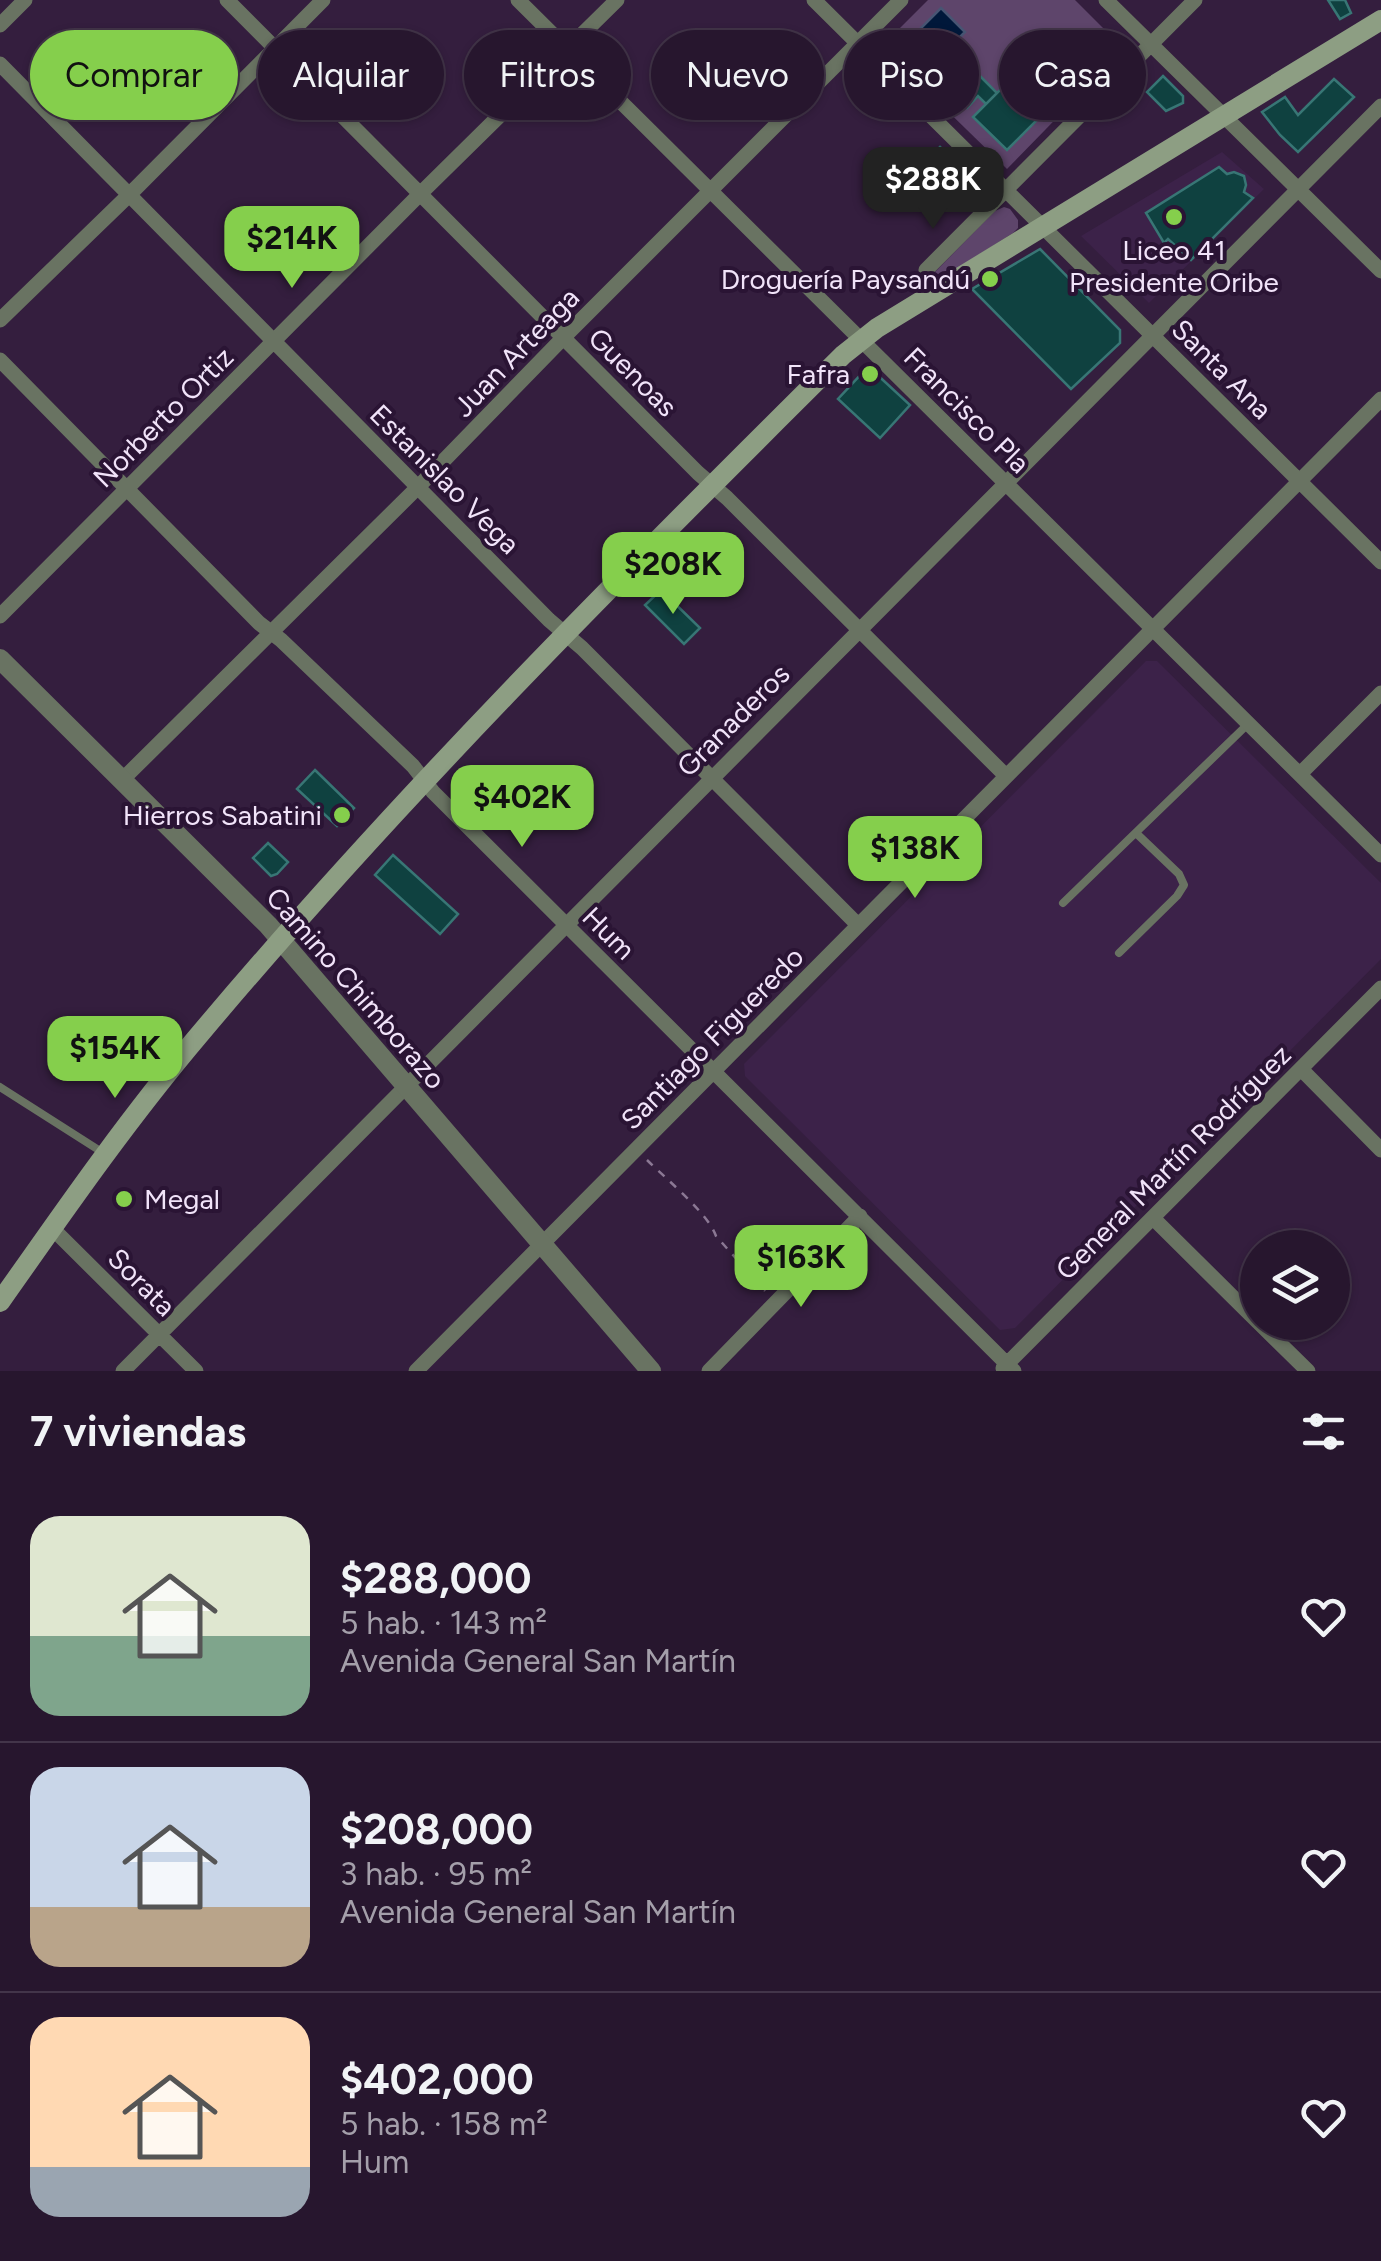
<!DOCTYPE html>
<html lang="es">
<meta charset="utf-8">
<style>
body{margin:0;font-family:Figtree,sans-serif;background:#2f1f36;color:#f1f3f6;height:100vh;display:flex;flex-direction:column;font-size:38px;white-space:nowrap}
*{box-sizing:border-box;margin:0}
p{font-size:32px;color:#a49faa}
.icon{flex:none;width:55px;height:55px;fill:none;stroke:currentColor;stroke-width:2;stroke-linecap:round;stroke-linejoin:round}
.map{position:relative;height:1371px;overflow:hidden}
.panel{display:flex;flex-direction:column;background:#27162e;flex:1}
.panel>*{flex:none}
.guide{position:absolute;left:30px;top:30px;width:1322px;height:90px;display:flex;gap:20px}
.fabs{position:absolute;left:1240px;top:1230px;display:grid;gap:20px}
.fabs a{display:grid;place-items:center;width:110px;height:110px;border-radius:50%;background:#27162e;box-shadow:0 2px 8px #0004,0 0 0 2px #43354a;font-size:50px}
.price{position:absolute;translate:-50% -85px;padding:0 22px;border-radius:20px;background:#85cf4c;color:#111;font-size:32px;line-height:65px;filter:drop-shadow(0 2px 5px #0008)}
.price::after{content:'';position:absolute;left:50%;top:60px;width:30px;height:22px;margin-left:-15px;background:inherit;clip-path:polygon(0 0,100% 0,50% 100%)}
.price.current{background:#222;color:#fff}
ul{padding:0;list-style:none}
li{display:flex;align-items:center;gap:30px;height:250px;padding:0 30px}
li+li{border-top:2px solid #43354a}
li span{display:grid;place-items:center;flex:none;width:280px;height:200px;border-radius:30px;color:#555}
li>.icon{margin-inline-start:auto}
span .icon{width:120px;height:120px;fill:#fffc;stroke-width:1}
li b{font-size:42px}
h2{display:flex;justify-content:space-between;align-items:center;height:120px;padding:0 30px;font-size:42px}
.chip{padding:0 35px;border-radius:45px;background:#27162e;box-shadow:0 2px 8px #0004,0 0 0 2px #43354a;font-size:35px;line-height:90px}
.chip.current{background:#85cf4c;color:#111}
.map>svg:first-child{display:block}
.built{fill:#3c2249}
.green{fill:#5e456b}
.water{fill:#00183a;stroke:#485573;stroke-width:2.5}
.building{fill:#0f4140;stroke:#387675;stroke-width:2.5}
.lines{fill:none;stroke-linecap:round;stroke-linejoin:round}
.path{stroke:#8b7894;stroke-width:2.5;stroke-dasharray:8 8;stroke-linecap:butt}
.service{stroke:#697362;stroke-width:8}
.minor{stroke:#697362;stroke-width:15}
.tertiary{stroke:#697362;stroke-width:20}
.secondary{stroke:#8d9e83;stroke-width:20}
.poi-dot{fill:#85cf4c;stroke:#2a1434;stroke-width:4}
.labels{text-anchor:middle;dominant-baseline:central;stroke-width:8;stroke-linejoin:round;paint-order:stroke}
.poi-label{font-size:28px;fill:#f1e3f9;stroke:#2a1434;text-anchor:end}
.street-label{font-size:28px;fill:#f1e3f9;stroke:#2a1434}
</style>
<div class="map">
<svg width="1381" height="1371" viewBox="0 0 1381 1371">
<rect width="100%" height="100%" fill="#341e3e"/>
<path class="built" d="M 1222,152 L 1264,189 L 1149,303 L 1081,236 Z
M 1146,661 L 1157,661 L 1381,883 L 1381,959 L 1015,1328 L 1000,1330 L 745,1076 L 744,1064 Z"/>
<path class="green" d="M 928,0 L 1075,0 L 1124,49 L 1007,169 L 886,51 L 887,41 Z
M 1004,207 L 1010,209 L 1018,220 L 1018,228 L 1013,233 L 942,278 L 936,277 L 934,273 L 995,211 Z"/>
<path class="water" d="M 941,8 L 965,32 L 929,68 L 905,44 Z"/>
<path class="building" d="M 1328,0 L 1345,0 L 1351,13 L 1340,19 Z
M 964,60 L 997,93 L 986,104 L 978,96 L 967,108 L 942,83 Z
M 1024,66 L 1058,99 L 1007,150 L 973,117 Z
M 925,75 L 941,91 L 934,98 L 918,82 Z
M 1163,76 L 1183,96 L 1183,103 L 1166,111 L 1147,92 Z
M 1334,79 L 1354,97 L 1298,152 L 1280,135 L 1262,112 L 1285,97 L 1298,115 Z
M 940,147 L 981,187 L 980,193 L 968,206 L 924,162 Z
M 1219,167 L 1227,174 L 1234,172 L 1244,176 L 1246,185 L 1244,192 L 1253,198 L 1191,260 L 1168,239 L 1164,243 L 1146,213 Z
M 1040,249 L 1120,330 L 1120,343 L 1071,389 L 972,289 Z
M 867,368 L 871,369 L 910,405 L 880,438 L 838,399 Z
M 661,590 L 700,628 L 684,644 L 645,605 Z
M 315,770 L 354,808 L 337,826 L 297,789 Z
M 268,843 L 288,862 L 277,874 L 271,876 L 253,858 Z
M 393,855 L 458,914 L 440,934 L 375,875 Z"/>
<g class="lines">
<path class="path" d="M 647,1160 C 666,1179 708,1213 716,1236 L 765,1291"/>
<path class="service" d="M 1063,903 L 1248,724
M 1119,953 L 1177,896 L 1184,885 L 1179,874 L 1136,833
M 0,1087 L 105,1154"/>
<path class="minor" d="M 227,0 L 698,473 L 727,498 L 1006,776
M 518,0 L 1381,855
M 814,0 L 1381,562
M 1106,0 L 1381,271
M 0,25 L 25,0
M 0,64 L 549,620 L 582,648 L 858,925
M 931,295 L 926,270 L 1195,0
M 0,320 L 129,195 L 323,0
M 0,360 L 259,623 L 281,640 L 413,766 L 433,792 L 1014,1371
M 0,616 L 421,193 L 617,0
M 1300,774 L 1381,693
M 122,780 L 418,487 L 564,337 L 901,0
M 1301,1069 L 1381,1150
M 1153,1218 L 1258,1322
M 52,1228 L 196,1371
M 1258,1322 L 1308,1371
M 1003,1368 L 1381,988
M 123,1371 L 1381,106
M 416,1371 L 1381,399
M 709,1371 L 860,1216"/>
<path class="tertiary" d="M 0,659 L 268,925 L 651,1371"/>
<path class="secondary" d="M 0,1302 C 64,1211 127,1120 199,1035 C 400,796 621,575 843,355 L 877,328 L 1381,20"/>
</g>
<g class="poi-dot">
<circle cx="1174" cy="217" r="10"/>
<circle cx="990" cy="279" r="10"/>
<circle cx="870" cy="374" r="10"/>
<circle cx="342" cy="815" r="10"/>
<circle cx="124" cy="1199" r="10"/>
</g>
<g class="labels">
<g class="poi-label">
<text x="1174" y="250" text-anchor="middle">Liceo 41<tspan x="1174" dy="32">Presidente Oribe</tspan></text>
<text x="970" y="279">Droguería Paysandú</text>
<text x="850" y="374">Fafra</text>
<text x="322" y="815">Hierros Sabatini</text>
<text x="144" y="1199" text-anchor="start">Megal</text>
</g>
<g class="street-label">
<text transform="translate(516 352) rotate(-46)">Juan Arteaga</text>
<text transform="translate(1222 369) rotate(45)">Santa Ana</text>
<text transform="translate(633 372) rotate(45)">Guenoas</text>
<text transform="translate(967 410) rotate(45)">Francisco Pla</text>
<text transform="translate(163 417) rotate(-45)">Norberto Ortiz</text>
<text transform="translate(445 479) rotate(45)">Estanislao Vega</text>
<text transform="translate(733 720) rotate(-45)">Granaderos</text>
<text transform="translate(609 933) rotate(45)">Hum</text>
<text transform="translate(356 988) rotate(49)">Camino Chimborazo</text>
<text transform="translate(712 1038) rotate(-45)">Santiago Figueredo</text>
<text transform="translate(1173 1162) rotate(-45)">General Martín Rodríguez</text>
<text transform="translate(142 1282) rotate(45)">Sorata</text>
</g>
</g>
</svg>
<div class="fabs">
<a><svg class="icon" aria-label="layers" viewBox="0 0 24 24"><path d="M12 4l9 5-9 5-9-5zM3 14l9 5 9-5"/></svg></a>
</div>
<b class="price current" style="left:933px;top:232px">$288K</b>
<b class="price" style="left:292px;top:291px">$214K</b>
<b class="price" style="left:673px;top:617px">$208K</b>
<b class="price" style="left:522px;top:850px">$402K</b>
<b class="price" style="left:915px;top:901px">$138K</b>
<b class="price" style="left:115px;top:1101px">$154K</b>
<b class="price" style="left:801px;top:1310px">$163K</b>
<div class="guide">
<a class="chip current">Comprar</a>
<a class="chip">Alquilar</a>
<a class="chip">Filtros</a>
<a class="chip">Nuevo</a>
<a class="chip">Piso</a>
<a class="chip">Casa</a>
</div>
</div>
<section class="panel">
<h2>7 viviendas<svg class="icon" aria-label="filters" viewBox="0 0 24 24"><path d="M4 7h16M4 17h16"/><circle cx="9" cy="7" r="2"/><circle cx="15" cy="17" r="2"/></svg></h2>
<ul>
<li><span style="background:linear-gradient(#dfe7d0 60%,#7fa58c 0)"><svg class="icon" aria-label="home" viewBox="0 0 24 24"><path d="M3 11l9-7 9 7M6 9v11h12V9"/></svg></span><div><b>$288,000</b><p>5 hab. · 143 m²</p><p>Avenida General San Martín</p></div><svg class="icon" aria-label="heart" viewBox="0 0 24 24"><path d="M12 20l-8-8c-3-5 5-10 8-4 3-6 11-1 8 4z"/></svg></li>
<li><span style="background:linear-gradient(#c9d6e8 70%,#b9a48a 0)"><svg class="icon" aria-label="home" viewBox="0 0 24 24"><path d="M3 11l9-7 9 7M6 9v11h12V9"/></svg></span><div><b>$208,000</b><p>3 hab. · 95 m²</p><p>Avenida General San Martín</p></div><svg class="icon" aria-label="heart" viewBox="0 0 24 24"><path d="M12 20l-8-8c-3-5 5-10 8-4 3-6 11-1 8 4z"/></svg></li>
<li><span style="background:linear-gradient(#ffd9b3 75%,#9aa5b1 0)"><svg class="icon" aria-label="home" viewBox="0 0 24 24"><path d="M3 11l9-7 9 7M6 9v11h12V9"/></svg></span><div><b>$402,000</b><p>5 hab. · 158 m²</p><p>Hum</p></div><svg class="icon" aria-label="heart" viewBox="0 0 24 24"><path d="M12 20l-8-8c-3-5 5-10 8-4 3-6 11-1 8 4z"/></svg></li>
</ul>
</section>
